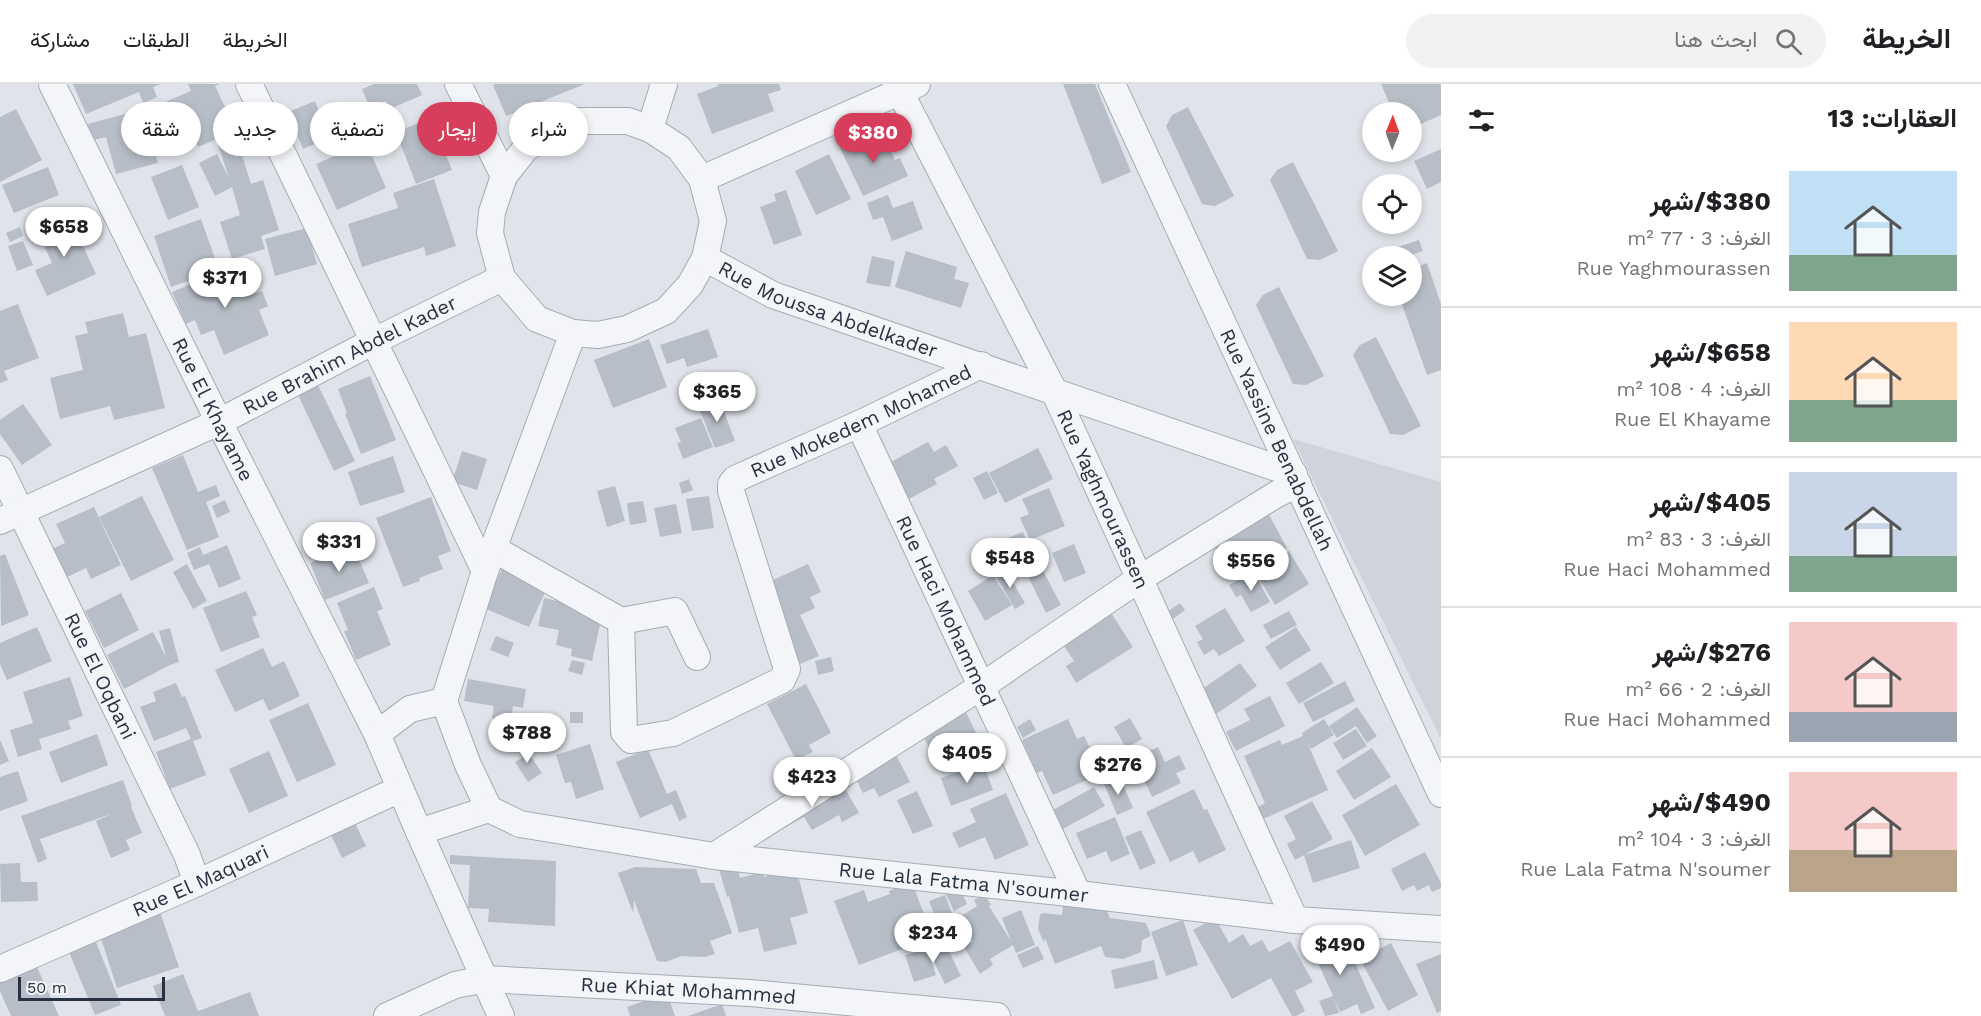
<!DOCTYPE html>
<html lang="ar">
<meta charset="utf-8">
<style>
body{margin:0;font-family:"Work Sans",Vazirmatn,sans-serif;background:#f2f2f2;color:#202124;direction:rtl;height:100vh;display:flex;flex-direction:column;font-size:22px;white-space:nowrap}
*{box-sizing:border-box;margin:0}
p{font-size:20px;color:#757577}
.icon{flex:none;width:33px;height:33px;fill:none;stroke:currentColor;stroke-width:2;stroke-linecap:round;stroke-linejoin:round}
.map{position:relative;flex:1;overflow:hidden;direction:ltr}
.panel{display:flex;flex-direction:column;background:#fff;width:540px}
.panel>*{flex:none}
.top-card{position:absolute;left:18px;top:18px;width:570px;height:54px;direction:rtl;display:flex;gap:12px}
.needle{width:39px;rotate:1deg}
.tools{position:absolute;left:1362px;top:18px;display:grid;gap:12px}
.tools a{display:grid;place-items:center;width:60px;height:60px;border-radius:50%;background:#fff;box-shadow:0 3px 9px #0003;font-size:30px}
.scale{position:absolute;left:18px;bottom:15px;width:147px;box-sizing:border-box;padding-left:6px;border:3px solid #283242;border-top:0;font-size:16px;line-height:21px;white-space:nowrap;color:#283242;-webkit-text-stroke:4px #f0f3f7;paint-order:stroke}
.price{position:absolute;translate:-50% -51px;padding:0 14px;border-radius:21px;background:#fff;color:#222;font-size:20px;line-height:39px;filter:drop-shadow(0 2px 3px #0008)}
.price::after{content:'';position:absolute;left:50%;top:36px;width:18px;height:14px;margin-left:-9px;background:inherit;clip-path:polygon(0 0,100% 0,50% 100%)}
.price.active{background:#d63e5b;color:#fff}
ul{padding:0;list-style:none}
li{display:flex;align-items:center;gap:18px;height:150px;padding:0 24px}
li+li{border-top:2px solid #e0e0e0}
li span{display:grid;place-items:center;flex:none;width:168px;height:120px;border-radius:0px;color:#555}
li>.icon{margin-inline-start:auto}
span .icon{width:72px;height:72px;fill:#fffc;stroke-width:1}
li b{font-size:26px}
h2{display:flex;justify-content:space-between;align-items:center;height:72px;padding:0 24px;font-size:26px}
.pill{padding:0 21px;border-radius:27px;background:#fff;box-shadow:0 3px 9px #0003;font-size:21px;line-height:54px}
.pill.active{background:#d63e5b;color:#fff}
header{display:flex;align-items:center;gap:36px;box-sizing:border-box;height:84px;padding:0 30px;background:#fff;border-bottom:2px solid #e0e0e0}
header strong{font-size:28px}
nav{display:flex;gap:33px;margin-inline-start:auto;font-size:21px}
.search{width:420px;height:54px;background:#f2f2f2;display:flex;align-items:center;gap:15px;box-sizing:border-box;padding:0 21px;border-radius:33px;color:#757577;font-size:22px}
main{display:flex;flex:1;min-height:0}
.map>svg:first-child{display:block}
.built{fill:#ced3dc}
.building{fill:#b7bec7}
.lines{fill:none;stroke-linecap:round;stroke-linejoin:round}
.minor-casing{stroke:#a5abb4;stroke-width:28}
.minor{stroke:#f3f5f8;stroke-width:26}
.labels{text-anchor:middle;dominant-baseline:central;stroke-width:5;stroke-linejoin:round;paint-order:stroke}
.street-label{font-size:20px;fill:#283242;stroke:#f0f3f7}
</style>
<header>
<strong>الخريطة</strong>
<div class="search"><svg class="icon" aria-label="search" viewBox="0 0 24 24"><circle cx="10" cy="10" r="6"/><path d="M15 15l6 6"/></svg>ابحث هنا</div>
<nav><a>الخريطة</a><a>الطبقات</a><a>مشاركة</a></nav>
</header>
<main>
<section class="panel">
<h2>العقارات: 13<svg class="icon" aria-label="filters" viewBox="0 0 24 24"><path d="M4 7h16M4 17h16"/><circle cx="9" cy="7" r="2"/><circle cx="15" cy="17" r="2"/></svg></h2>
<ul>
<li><span style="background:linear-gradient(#bfe0f5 70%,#7fa58c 0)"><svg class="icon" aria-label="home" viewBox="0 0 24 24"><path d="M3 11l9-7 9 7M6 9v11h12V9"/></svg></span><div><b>$380/شهر</b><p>الغرف: 3 · 77 m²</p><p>Rue Yaghmourassen</p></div></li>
<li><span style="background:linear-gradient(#ffd9b3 65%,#7fa58c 0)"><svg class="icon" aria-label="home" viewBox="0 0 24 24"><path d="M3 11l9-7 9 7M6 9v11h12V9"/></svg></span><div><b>$658/شهر</b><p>الغرف: 4 · 108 m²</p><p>Rue El Khayame</p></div></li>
<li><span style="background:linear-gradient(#c9d6e8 70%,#7fa58c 0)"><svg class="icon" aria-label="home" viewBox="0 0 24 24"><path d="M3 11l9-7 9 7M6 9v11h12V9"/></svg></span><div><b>$405/شهر</b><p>الغرف: 3 · 83 m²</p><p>Rue Haci Mohammed</p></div></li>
<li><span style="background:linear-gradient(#f6c9c9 75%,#9aa5b1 0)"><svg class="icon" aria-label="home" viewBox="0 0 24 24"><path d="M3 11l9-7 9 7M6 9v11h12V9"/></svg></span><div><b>$276/شهر</b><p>الغرف: 2 · 66 m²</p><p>Rue Haci Mohammed</p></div></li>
<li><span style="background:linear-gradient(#f6c9c9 65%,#b9a48a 0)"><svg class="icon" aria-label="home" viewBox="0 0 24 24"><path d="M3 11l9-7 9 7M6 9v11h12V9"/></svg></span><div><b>$490/شهر</b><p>الغرف: 3 · 104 m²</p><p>Rue Lala Fatma N'soumer</p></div></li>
</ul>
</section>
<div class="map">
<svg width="1441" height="932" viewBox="0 0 1441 932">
<rect width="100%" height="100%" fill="#e0e4ea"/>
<path class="built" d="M 1293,355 L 1441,398 L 1441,655 Z"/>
<path class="building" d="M 73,0 L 161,0 L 153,3 L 157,13 L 143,19 L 139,8 L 86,30 Z
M 188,0 L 220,0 L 215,2 L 229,31 L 244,25 L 251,41 L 198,63 L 185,32 L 171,38 L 163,19 L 191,7 Z
M 374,0 L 417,0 L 422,11 L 390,25 L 386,17 L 370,24 L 362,5 Z
M 495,0 L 585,0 L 506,32 L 493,1 Z
M 718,0 L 779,0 L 781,6 L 768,10 L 774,27 L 712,50 L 697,10 L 718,2 Z
M 1063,0 L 1095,0 L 1131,88 L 1102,100 Z
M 1381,0 L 1441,0 L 1441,31 L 1412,44 L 1412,28 L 1393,28 Z
M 315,17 L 330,54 L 303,65 L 288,28 Z
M 158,20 L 166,34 L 157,39 L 149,24 Z
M 1188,23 L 1234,112 L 1215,122 L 1202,120 L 1166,42 L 1172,31 Z
M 16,25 L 42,76 L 0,98 L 0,33 Z
M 143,25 L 158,79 L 116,90 L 106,53 L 93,56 L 88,40 Z
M 431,34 L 452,86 L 416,100 L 396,48 Z
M 385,41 L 394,59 L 374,69 L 365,51 Z
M 170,43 L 179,62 L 166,68 L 158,49 Z
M 882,48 L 895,76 L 900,74 L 908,92 L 863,112 L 840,64 L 867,52 L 868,54 Z
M 237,55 L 251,100 L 263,96 L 279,146 L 261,152 L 265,165 L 232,175 L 220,138 L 240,131 L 232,103 L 215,112 L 199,79 L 217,70 L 229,94 L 218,61 Z
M 366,58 L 386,104 L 337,126 L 316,80 Z
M 1441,65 L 1441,98 L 1427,105 L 1414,77 Z
M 829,70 L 851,115 L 816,131 L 795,87 Z
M 1293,78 L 1338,167 L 1320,176 L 1307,175 L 1270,96 L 1277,86 Z
M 182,81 L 199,123 L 168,136 L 151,93 Z
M 48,83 L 59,111 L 14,129 L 2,101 Z
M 434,95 L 456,162 L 426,172 L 424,163 L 362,183 L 348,140 L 398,124 L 393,109 Z
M 786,106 L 802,151 L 774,161 L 760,123 L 776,117 L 774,110 Z
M 888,111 L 893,124 L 913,117 L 923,145 L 892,157 L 883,133 L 873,136 L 867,119 Z
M 70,134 L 96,190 L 47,212 L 35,186 L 52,179 L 38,148 Z
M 201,135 L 219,186 L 171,203 L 154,152 Z
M 20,143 L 23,152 L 10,158 L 6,149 Z
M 307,144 L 317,180 L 275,192 L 265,155 Z
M 1419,156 L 1423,167 L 1408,172 L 1402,172 L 1398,163 Z
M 23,157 L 33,181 L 17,187 L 8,162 Z
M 906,167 L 957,183 L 954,195 L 969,199 L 961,224 L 895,203 Z
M 872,172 L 895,177 L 890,203 L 866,199 Z
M 1427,179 L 1441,220 L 1441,286 L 1427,291 L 1399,212 L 1412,212 L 1412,185 Z
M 240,180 L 253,210 L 262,207 L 268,222 L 259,226 L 269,251 L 224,271 L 214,246 L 201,251 L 195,236 L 186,240 L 172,208 Z
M 1279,203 L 1324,292 L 1306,301 L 1293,300 L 1256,221 L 1263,211 Z
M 18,220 L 39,274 L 4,287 L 8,296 L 0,299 L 0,227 Z
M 123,229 L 129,253 L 146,249 L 165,324 L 114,336 L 110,322 L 60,335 L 50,294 L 83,286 L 75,252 L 88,249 L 85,238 Z
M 708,245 L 718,273 L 687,283 L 684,274 L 667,280 L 660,261 Z
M 1376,253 L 1421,342 L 1403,351 L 1390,350 L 1353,271 L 1360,261 Z
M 649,255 L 667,303 L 613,324 L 594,276 Z
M 370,292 L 396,356 L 361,370 L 345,330 L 347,329 L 338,305 Z
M 318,301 L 355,377 L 334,387 L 298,311 Z
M 719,314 L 735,357 L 715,364 L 698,322 Z
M 23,320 L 52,361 L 22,381 L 0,350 L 0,336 Z
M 701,334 L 713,363 L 683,375 L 677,359 L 681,358 L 675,344 Z
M 928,358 L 934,368 L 946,361 L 958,382 L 934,395 L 937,400 L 907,416 L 887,380 Z
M 1038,364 L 1053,395 L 1005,419 L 989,389 Z
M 462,367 L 487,375 L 477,406 L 452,398 Z
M 183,371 L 198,408 L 216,401 L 220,412 L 206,418 L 219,453 L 187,466 L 152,384 Z
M 393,372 L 405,408 L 360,422 L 348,388 Z
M 987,387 L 998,409 L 984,416 L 973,394 Z
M 689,395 L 693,406 L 682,410 L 679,399 Z
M 615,402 L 625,437 L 607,443 L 597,407 Z
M 1049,404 L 1065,442 L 1030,456 L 1020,434 L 1029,430 L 1022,415 Z
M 142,412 L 174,476 L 131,497 L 99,433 Z
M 709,412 L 714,444 L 692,447 L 686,415 Z
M 431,413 L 451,467 L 438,472 L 443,485 L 419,494 L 420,497 L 403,503 L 376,434 Z
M 225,416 L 230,428 L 217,434 L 212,422 Z
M 643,417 L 647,438 L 630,441 L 627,419 Z
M 676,420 L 682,449 L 660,453 L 654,424 Z
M 94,423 L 121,481 L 91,495 L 86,484 L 63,495 L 50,466 L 65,459 L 56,440 Z
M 1267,427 L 1287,464 L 1231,493 L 1211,456 Z
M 1023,448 L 1028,462 L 1010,468 L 1005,455 Z
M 1074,460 L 1086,489 L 1064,498 L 1052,469 Z
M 227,461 L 241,495 L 219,504 L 209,480 L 194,486 L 187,469 L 200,463 L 203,471 Z
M 353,462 L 369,499 L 325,516 L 310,479 Z
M 1289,467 L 1309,500 L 1275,521 L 1255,488 Z
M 5,470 L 29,531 L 1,542 L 0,472 Z
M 1039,479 L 1061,521 L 1046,529 L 1025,486 Z
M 187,480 L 207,517 L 193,525 L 173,488 Z
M 504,480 L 549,500 L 529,543 L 484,524 Z
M 808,480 L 821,508 L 810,513 L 815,524 L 800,531 L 819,572 L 800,580 L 760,502 Z
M 1005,485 L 1025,519 L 1015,525 L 995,491 Z
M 1254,488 L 1270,518 L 1251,528 L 1241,511 L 1236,513 L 1229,501 Z
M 993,491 L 1012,521 L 985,537 L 968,507 Z
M 374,503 L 383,525 L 377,527 L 391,561 L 356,576 L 344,547 L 348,546 L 337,519 Z
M 246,507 L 257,531 L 252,533 L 260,553 L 221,568 L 203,524 Z
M 121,509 L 139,546 L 104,564 L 85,527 Z
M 544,514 L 603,527 L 592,577 L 571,572 L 572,565 L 556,561 L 559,546 L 538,542 Z
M 1180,519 L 1185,526 L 1168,539 L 1163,531 Z
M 1108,524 L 1133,563 L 1076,599 L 1066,582 L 1074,577 L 1059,554 Z
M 1225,524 L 1245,557 L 1219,572 L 1214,565 L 1204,571 L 1197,558 L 1203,555 L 1195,542 Z
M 1289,527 L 1297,541 L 1271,555 L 1263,541 Z
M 37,543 L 52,577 L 7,596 L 0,580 L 0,559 Z
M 1296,543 L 1311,566 L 1280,586 L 1265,563 Z
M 170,544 L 179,578 L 170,581 L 124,605 L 107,571 L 153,548 L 166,573 L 159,547 Z
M 496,552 L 514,559 L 508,573 L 490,566 Z
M 263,564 L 272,583 L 284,577 L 300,612 L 269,627 L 263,615 L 235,628 L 215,586 Z
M 831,573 L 834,587 L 818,591 L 815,577 Z
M 572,576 L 585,579 L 582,591 L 568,587 Z
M 1321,578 L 1334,599 L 1299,620 L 1286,599 Z
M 1240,579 L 1257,602 L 1216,630 L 1199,607 Z
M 70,593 L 83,632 L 68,637 L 71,645 L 39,655 L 42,665 L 18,673 L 10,646 L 33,639 L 23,608 Z
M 468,595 L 526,605 L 523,624 L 513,622 L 511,637 L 492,634 L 494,622 L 464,617 Z
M 1345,597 L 1355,617 L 1313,638 L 1303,619 Z
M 176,599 L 182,613 L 185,612 L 202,654 L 193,657 L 206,691 L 170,705 L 156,668 L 191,655 L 186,644 L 154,657 L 140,623 L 156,617 L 153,608 Z
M 806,600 L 831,649 L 809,661 L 813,668 L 796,676 L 767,620 Z
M 1270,612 L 1285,642 L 1236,667 L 1226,648 L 1250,636 L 1244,625 Z
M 961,618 L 982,661 L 938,682 L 917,640 Z
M 308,619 L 336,681 L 297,698 L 269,636 Z
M 1357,623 L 1377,652 L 1367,659 L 1356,642 L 1337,654 L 1329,642 Z
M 570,628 L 583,628 L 583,639 L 570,639 Z
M 1130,634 L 1142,655 L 1126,664 L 1114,643 Z
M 1030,635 L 1036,646 L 1023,654 L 1017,643 Z
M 1068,635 L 1077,655 L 1084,652 L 1102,689 L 1053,711 L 1042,687 L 1037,689 L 1022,656 Z
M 1324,635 L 1334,651 L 1311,665 L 1307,658 L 1328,706 L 1263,735 L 1258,723 L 1265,719 L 1244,672 L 1280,656 L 1282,661 L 1303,652 L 1302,649 Z
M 1356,645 L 1367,662 L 1343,676 L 1333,659 Z
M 97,650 L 108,681 L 61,699 L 49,668 Z
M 0,656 L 9,677 L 0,681 Z
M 520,656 L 542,689 L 528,698 L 515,678 L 523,673 L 515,660 Z
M 890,659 L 910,698 L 879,713 L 874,704 L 863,709 L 848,680 Z
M 590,660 L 604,705 L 576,715 L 571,698 L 565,699 L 556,671 Z
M 1158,663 L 1165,678 L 1179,671 L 1186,685 L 1176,689 L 1181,699 L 1152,713 L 1134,675 Z
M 1372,664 L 1391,693 L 1354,716 L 1336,687 Z
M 648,665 L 667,710 L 676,706 L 687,733 L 679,737 L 672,720 L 640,734 L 616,678 Z
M 269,667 L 288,712 L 249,729 L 229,685 Z
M 983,679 L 993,706 L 951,722 L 941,694 Z
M 18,687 L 28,717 L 0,727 L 0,693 Z
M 1120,693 L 1133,724 L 1117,731 L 1104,700 Z
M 839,694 L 859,729 L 842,738 L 839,731 L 812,746 L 804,733 L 772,751 L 759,729 Z
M 123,696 L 132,722 L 131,723 L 142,749 L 126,756 L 130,766 L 111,774 L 96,737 L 111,730 L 40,755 L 47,775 L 38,779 L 21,732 Z
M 1396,700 L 1420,741 L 1365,772 L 1342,731 Z
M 1094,703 L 1105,722 L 1061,746 L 1051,727 Z
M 1194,705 L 1204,726 L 1207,725 L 1226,766 L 1199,779 L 1193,767 L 1170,778 L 1146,728 Z
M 917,707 L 933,742 L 913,750 L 897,716 Z
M 1006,709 L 1029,761 L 995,776 L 985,753 L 959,764 L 952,749 L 976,738 L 970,725 Z
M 1312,717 L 1333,755 L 1295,776 L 1287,760 L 1296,755 L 1284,732 Z
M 1115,733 L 1130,770 L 1111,778 L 1106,767 L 1087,775 L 1076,749 Z
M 353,735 L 366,762 L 342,774 L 329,747 Z
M 1141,746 L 1156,779 L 1140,786 L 1125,753 Z
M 1351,756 L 1360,784 L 1313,799 L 1304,771 Z
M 1425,768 L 1441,799 L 1441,804 L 1432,808 L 1429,801 L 1417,807 L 1414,801 L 1402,807 L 1391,785 Z
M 450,771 L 556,777 L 555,842 L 488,838 L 489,825 L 468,824 L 470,781 L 450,780 Z
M 20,779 L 21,798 L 37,798 L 38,817 L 1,818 L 0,780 Z
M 737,780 L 740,794 L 762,788 L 764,793 L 796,784 L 808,829 L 790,834 L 797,860 L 764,868 L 758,844 L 739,849 L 729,812 L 727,813 L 719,785 Z
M 635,783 L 696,785 L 701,799 L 714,799 L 732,849 L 710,857 L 715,870 L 705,873 L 681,872 L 666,878 L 657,877 L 634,816 L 633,829 L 618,789 Z
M 912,798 L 928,841 L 900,851 L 905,864 L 859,881 L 834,817 L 864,806 L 868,818 L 890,810 L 889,807 Z
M 959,802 L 967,820 L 954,827 L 945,808 Z
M 985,810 L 991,821 L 989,822 L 1011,857 L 1002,834 L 1021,826 L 1035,861 L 1016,869 L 1013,861 L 990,875 L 993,881 L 980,890 L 964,863 L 973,857 L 958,834 L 977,822 L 974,816 Z
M 945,811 L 957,842 L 941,848 L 929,817 Z
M 1063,821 L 1107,827 L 1110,834 L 1146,839 L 1151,852 L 1142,856 L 1141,868 L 1123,875 L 1105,873 L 1101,862 L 1055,880 L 1045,854 L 1044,859 L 1038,845 L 1040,830 L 1044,829 L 1062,831 Z
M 160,828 L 179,883 L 117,904 L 98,845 Z
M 1215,834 L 1229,859 L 1243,850 L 1250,862 L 1262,856 L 1269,868 L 1290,857 L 1313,898 L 1295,907 L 1305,927 L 1296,932 L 1292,932 L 1271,894 L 1232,915 L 1193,846 Z
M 1183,836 L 1198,881 L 1166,892 L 1151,848 Z
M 1325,845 L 1331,859 L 1344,854 L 1375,924 L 1361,930 L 1357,920 L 1340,928 L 1334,914 L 1339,929 L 1325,932 L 1319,917 L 1333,912 L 1314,870 L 1318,868 L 1311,852 Z
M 944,857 L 961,892 L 945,900 L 929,868 L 936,891 L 914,898 L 905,871 L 928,865 Z
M 96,858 L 121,921 L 95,931 L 69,868 Z
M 1391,859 L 1418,911 L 1388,927 L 1360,875 Z
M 1038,862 L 1044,875 L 1023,884 L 1017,871 Z
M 1441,870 L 1441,927 L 1437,929 L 1416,880 Z
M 32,872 L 59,932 L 11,932 L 0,907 L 0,886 Z
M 1154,876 L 1158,895 L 1115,905 L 1111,886 Z
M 183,890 L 198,927 L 250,908 L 259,932 L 165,932 L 153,902 Z
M 667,909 L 675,932 L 630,932 L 627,923 Z
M 722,920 L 726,932 L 688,932 Z"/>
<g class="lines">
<g class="minor-casing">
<g id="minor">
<path id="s1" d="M 52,0 L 219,338 L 377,650"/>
<path d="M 249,0 L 485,487"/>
<path d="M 458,0 L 504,92"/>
<path id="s2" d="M 896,0 L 1054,307 L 1295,836"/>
<path id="s3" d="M 1112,0 L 1441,710"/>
<path d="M 577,37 L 628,37 L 650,45 L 679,64 L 702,95 L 713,137 L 705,174 L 690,201 L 666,227 L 627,245 L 598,251 L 573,249 L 537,235 L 502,194 L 490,149 L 492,128 L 504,92 L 526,64 Z"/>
<path d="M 650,45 L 664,0"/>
<path d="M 702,95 L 917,0"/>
<path id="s4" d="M 705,174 L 773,211 L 1294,390"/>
<path id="s5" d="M 859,340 L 1078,810"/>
<path id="s6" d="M 0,385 L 187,771 L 197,799"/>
<path id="s7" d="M 0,437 L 219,338 L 374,257 L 502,194"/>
<path d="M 494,465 L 621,537"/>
<path id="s8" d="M 697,573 L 675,527 L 621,537 L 624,648 L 631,656 L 673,649 L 782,596 L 787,585 L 731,407 L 731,400 L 735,395 L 859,340 L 981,281"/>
<path d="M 444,617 L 485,487 L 573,249"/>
<path d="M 444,617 L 468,681 L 489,725 L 419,748 L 377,650 L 410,625 Z"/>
<path id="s9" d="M 489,725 L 520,740 L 714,772 L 1078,810 L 1295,836 L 1441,845"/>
<path d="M 419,748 L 501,932"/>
<path d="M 714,772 L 982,602 L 1139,495 L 1277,410 L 1298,400"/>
<path id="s10" d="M 0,885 L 197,799 L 400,705"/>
<path id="s11" d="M 387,932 L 455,901 L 486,895 L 750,909 L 997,932"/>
</g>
</g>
<use href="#minor" class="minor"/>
</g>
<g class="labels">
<g class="street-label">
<text stroke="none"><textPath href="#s4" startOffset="134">Rue Moussa Abdelkader</textPath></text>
<text stroke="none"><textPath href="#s7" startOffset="387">Rue Brahim Abdel Kader</textPath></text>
<text stroke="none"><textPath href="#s1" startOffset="363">Rue El Khayame</textPath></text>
<text stroke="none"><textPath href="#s8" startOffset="742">Rue Mokedem Mohamed</textPath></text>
<text stroke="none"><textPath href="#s3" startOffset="392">Rue Yassine Benabdellah</textPath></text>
<text stroke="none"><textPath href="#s2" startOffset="464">Rue Yaghmourassen</textPath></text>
<text stroke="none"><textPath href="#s5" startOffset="206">Rue Haci Mohammed</textPath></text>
<text stroke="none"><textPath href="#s6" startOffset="230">Rue El Oqbani</textPath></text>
<text stroke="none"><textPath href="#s10" startOffset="219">Rue El Maquari</textPath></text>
<text stroke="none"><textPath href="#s9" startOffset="482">Rue Lala Fatma N'soumer</textPath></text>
<text stroke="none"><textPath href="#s11" startOffset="309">Rue Khiat Mohammed</textPath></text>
</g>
</g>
</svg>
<div class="tools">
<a><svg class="needle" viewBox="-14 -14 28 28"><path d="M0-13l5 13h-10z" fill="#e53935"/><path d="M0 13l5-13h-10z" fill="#757577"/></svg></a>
<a><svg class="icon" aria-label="locate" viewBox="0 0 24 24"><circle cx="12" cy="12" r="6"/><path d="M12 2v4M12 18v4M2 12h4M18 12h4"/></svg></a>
<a><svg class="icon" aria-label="layers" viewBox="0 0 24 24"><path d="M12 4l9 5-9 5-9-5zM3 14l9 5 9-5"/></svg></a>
</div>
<div class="scale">50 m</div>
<b class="price active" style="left:873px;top:80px">$380</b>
<b class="price" style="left:64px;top:174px">$658</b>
<b class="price" style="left:225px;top:225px">$371</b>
<b class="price" style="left:717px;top:339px">$365</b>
<b class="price" style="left:339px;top:489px">$331</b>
<b class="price" style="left:1010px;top:505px">$548</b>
<b class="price" style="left:1251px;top:508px">$556</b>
<b class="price" style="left:527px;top:680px">$788</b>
<b class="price" style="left:967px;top:700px">$405</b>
<b class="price" style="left:1118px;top:712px">$276</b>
<b class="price" style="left:812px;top:724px">$423</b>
<b class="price" style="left:933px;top:880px">$234</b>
<b class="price" style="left:1340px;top:892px">$490</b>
<div class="top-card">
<a class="pill">شراء</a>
<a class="pill active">إيجار</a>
<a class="pill">تصفية</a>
<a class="pill">جديد</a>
<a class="pill">شقة</a>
</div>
</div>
</main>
